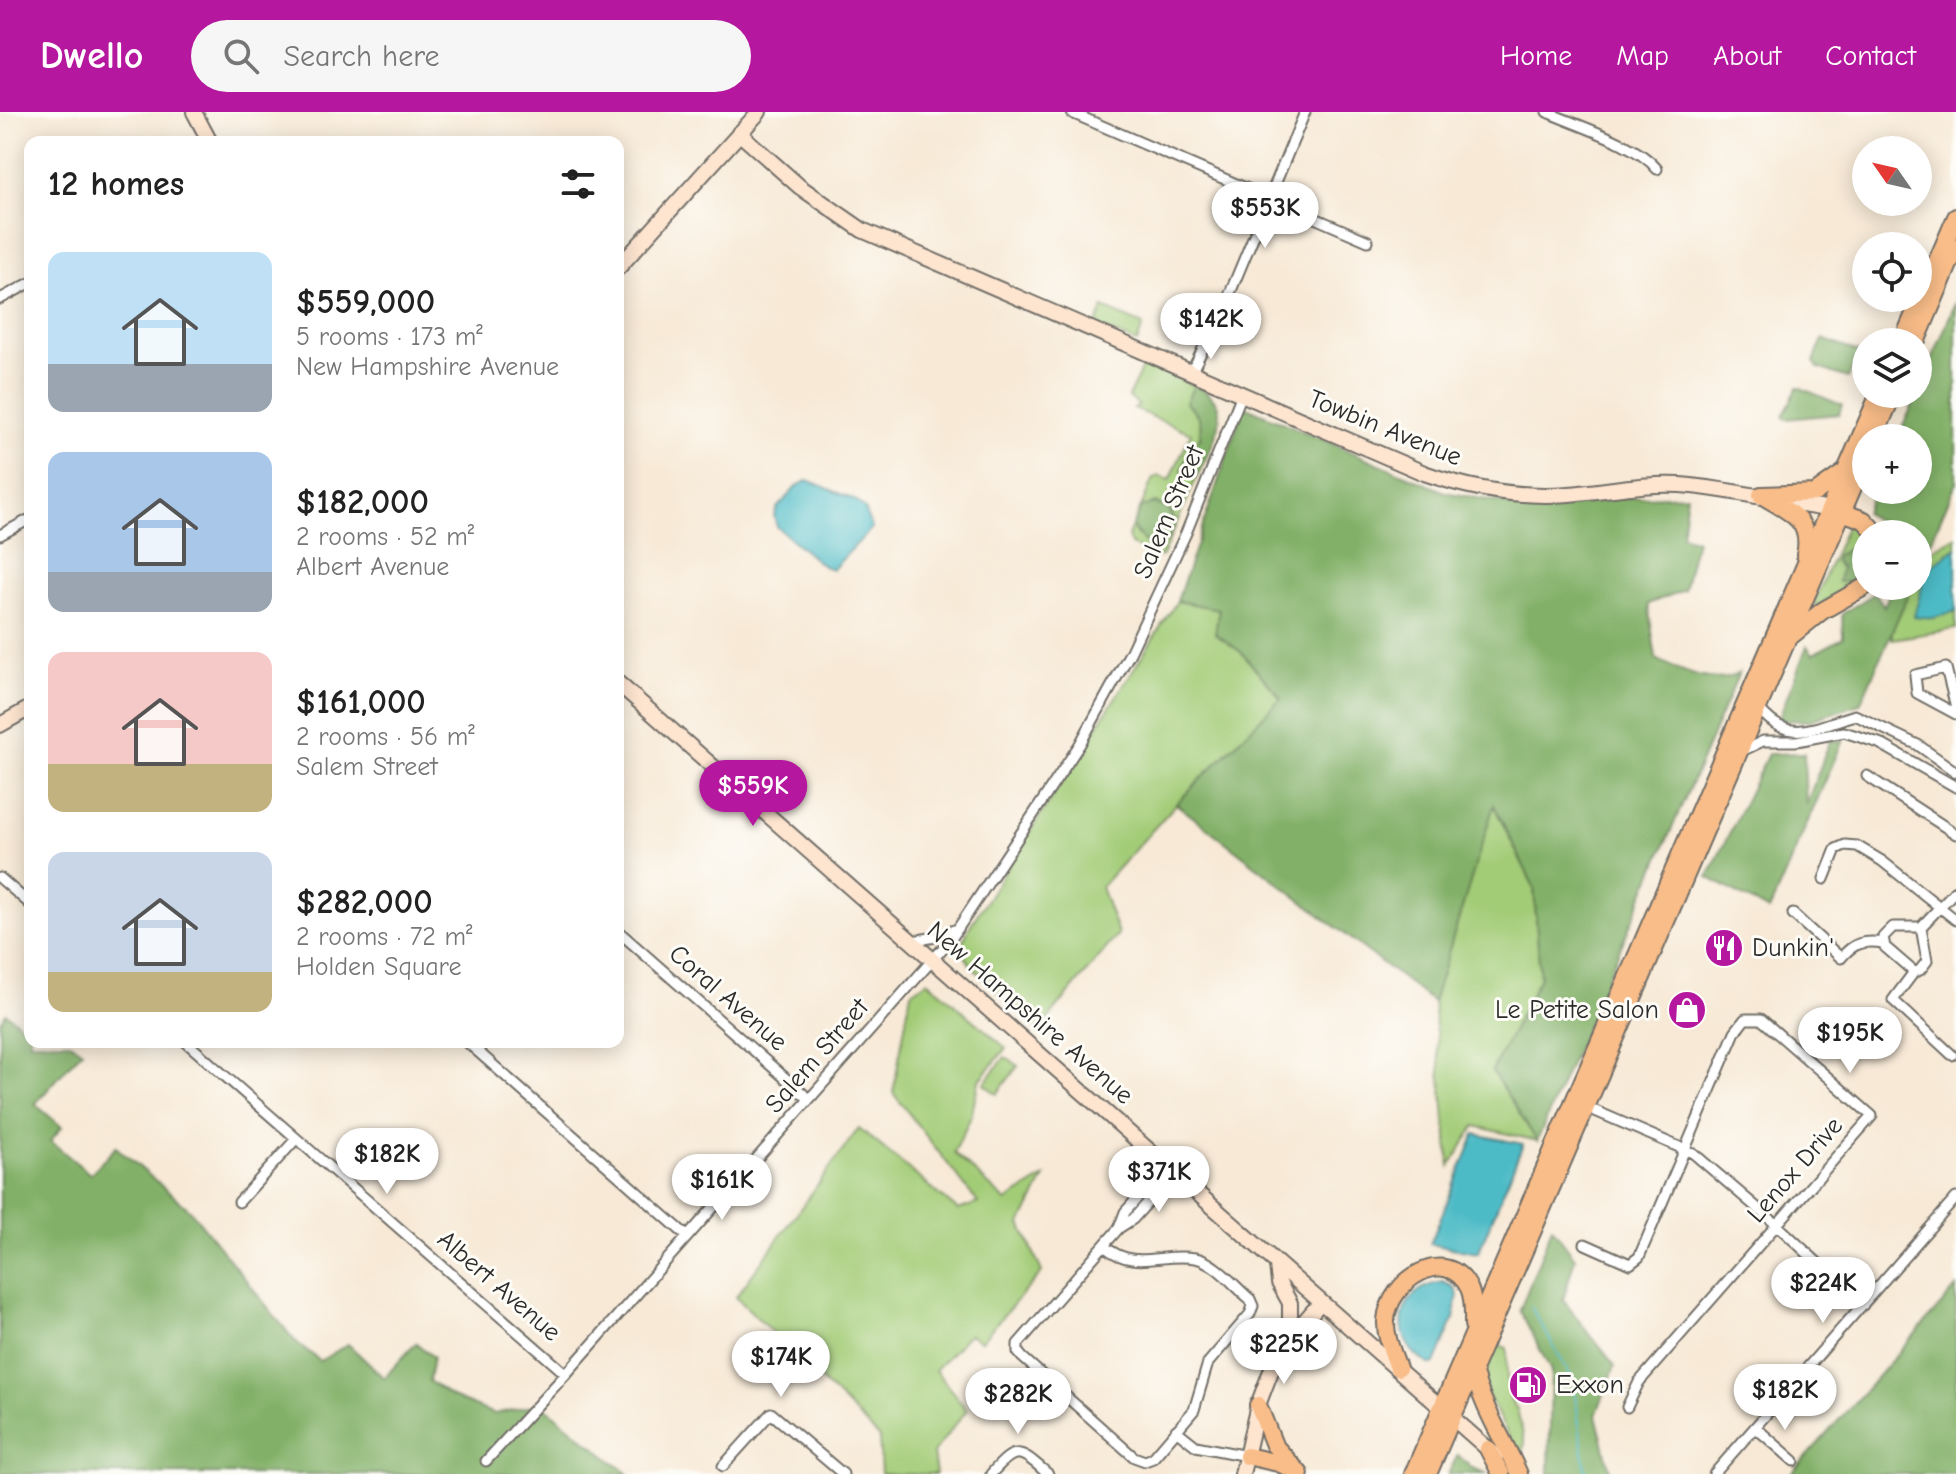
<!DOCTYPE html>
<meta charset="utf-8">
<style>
body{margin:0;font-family:"Comic Neue",sans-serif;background:#f6f6f6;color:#222;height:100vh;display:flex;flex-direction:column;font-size:30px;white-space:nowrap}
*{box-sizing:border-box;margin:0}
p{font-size:26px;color:#767676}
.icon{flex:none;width:44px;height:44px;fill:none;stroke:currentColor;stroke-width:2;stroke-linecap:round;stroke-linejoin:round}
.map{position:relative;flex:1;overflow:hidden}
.panel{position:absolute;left:24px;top:24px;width:600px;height:912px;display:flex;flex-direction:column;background:#fff;border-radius:16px;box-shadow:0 4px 20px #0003}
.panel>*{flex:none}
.needle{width:52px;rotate:304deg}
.fabs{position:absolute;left:1852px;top:24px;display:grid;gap:16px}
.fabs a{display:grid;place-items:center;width:80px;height:80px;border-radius:50%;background:#fff;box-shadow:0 4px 20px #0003;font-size:40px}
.price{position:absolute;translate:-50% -68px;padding:0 18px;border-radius:28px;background:#fff;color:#222;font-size:26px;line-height:52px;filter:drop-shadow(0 2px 4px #0008)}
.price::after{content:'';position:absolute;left:50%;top:48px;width:24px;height:18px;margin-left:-12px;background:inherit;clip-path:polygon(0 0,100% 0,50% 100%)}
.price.active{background:#b5179e;color:#fff}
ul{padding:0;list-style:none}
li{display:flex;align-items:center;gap:24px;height:200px;padding:0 24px}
li span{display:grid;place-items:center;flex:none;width:224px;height:160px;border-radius:16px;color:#555}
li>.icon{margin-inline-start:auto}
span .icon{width:96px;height:96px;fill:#fffc;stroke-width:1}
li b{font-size:34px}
h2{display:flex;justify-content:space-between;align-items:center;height:96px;padding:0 24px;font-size:34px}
header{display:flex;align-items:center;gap:48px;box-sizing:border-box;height:112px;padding:0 40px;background:#b5179e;color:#fff}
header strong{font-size:38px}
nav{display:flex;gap:44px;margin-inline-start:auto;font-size:28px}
.search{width:560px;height:72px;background:#f6f6f6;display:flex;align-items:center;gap:20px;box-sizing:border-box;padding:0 28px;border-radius:44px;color:#767676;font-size:30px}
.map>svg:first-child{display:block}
.green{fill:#a3cc77;stroke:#677c51;stroke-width:2}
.forest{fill:#82b068;stroke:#566e4a;stroke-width:2}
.water{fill:#4dbbc6;stroke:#3c7378;stroke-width:2}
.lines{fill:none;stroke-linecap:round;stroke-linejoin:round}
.stream{stroke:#4dbbc6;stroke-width:2}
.street-casing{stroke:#726e67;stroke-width:13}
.secondary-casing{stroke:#726e67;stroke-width:18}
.highway-casing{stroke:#726e67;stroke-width:20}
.street{stroke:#fff;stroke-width:9}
.secondary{stroke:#fde5d0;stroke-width:14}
.highway{stroke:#f9bd89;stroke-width:16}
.labels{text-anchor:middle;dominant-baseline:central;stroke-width:6;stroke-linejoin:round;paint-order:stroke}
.street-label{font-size:26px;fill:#2b2b2b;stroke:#fdfcf7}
.poi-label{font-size:26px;fill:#2b2b2b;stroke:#fdfcf7;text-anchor:start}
</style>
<header>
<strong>Dwello</strong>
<div class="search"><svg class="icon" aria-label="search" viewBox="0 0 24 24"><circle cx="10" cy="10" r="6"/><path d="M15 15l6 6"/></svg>Search here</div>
<nav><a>Home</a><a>Map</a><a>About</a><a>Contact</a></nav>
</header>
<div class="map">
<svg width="1956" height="1362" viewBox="0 0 1956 1362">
<rect width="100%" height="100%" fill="#fdfcf7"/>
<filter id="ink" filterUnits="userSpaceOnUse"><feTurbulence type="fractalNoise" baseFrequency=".0125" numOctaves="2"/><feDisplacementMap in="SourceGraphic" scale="16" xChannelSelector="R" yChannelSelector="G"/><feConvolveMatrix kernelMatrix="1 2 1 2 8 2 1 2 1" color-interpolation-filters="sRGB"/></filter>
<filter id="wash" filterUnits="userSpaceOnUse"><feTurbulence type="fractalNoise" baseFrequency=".006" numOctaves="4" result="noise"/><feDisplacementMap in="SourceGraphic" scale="32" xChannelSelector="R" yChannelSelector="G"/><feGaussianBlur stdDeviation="1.8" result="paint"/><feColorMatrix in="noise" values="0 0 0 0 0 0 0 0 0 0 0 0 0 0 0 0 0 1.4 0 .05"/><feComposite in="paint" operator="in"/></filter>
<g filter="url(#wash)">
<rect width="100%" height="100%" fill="#f7e9d6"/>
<path class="green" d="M 1103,196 L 1143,213 L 1137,231 L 1096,214 Z
M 1144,252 L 1194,273 L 1186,291 C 1214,314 1196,333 1182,358 L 1197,365 L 1175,415 L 1172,400 L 1155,391 L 1141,395 L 1153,366 L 1159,364 L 1170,368 L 1191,321 L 1134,297 L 1139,293 L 1128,285 Z
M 1848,410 L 1857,412 L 1869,422 L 1866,422 L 1866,466 L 1817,494 L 1813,493 Z
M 1132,415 L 1137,423 L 1166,429 L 1170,426 L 1162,444 L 1159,445 L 1131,433 L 1128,424 Z
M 1956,425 L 1956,436 L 1947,441 L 1934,506 L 1956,499 L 1956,517 L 1892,527 L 1892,519 L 1912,474 L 1918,474 C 1918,442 1930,439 1956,425 Z
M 1177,489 L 1219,497 L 1215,522 L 1241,540 L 1281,586 L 1176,692 L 1101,775 L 1118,822 L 1039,918 L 972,855 L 960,836 L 970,814 Z
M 1493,692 L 1534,775 L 1540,865 L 1492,959 L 1537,1029 L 1475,1014 L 1450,1054 L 1433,890 Z
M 928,869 L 1006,936 L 979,969 L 971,1005 L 954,1041 L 1006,1089 L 1045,1065 L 1021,1112 L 1042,1160 L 981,1229 L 969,1222 L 935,1258 L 967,1298 L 933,1341 L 936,1362 L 881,1362 L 879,1325 L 736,1185 L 859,1016 L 958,1098 L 978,1091 L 893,981 L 911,880 Z
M 1005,945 L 1018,954 L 997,982 L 984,972 Z
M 1501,1234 L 1507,1236 L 1507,1267 L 1511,1289 L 1517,1297 L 1525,1331 L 1523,1340 L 1512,1331 L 1480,1267 L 1493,1238 Z"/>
<path class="forest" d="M 1956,189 L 1956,371 L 1918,459 L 1918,422 L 1898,422 L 1865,401 L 1874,378 L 1918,378 L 1918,326 L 1897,326 L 1918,282 Z
M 1823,227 L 1859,241 L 1848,266 L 1818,256 L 1814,250 Z
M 1194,273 C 1241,293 1211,332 1197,365 L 1182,358 L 1190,333 L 1200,327 C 1203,310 1199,301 1186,291 Z
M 1798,275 L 1842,293 L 1839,302 L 1786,307 L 1783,304 Z
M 1244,294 L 1445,380 L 1504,391 L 1687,383 L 1682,423 L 1696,428 L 1684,478 L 1648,492 L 1656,547 C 1680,558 1714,576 1739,561 L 1537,1029 L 1492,959 L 1540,865 L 1534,775 L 1494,693 L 1433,890 L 1176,692 L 1281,586 L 1241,540 L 1215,521 L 1219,497 L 1177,489 Z
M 1155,391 L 1169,397 L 1175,415 C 1170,427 1164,434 1149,435 L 1132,415 L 1141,395 Z
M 1851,436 L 1866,446 L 1866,460 L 1859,471 L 1838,470 L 1841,456 L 1835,449 L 1837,443 Z
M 1893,474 L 1912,474 L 1860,592 L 1808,609 L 1778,608 L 1807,534 L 1813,542 L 1843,526 L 1842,502 L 1875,481 L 1884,494 Z
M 1843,628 L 1769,799 L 1708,765 L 1768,642 L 1804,641 L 1806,693 L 1830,629 Z
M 6,901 L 30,920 L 30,930 L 70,930 L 82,939 L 35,992 L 62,1015 L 50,1029 L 90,1062 L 116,1035 L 190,1098 L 294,1228 L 320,1249 L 348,1232 L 384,1266 L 416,1231 L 433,1245 L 429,1269 L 452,1285 L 494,1302 L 541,1292 L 628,1362 L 0,1362 L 0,909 Z
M 1552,1115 L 1575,1146 L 1563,1188 L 1615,1254 L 1596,1303 L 1611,1362 L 1549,1362 L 1551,1259 L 1520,1198 Z
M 1956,1176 L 1956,1362 L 1791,1362 Z
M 1458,1343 L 1470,1355 L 1488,1362 L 1448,1362 Z"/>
<path class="water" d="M 808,368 L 855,388 L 865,397 L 872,416 L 833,457 L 823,454 L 777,415 L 774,404 L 777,396 L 797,374 Z
M 1956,436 L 1956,499 L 1934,506 L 1914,504 L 1927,457 Z
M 1475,1022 L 1523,1032 L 1478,1141 L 1430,1132 Z
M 1443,1170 L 1454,1175 L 1458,1183 L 1454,1207 L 1435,1252 L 1431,1253 C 1388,1233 1394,1176 1443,1170 Z"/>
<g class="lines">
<path class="stream" d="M 1531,1195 L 1573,1268 L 1586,1362"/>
</g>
</g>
<g filter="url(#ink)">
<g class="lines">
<g class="street-casing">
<path id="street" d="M 1547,0 C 1578,14 1636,31 1657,57
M 1072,1 L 1368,129
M 0,187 L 30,171
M 1191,261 L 1228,186 L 1305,0
M 0,423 L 30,407
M 1758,595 C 1788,635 1816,614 1855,603 L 1918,633 L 1956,660
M 1956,596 L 1946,556 L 1915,563 L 1917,581 L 1956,602
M 1742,639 L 1763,629 L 1797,629 L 1844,620 L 1879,631 L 1956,675
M 1867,664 L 1956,722
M 0,766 L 30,792
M 1824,767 L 1836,737 L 1845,733 L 1857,734 L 1882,749 L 1956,808
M 1793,802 L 1841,846 C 1853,831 1864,828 1883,831
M 1921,815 L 1927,849 L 1920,858 L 1914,860 L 1885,835 L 1883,825 L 1893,815 L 1921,815 L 1956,778
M 618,819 L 809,987
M 912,829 L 936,825 L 954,818
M 1914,860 L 1893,888 L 1952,943
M 186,930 L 566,1262
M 467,930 L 687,1124
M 1586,995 L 1693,1041 L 1776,1112 L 1863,1193
M 239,1090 L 296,1027
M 1119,1116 L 1125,1100 L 1167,1053
M 1585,1132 L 1630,1152 L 1639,1145 L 1735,920 L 1745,907 L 1761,907 L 1872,1004 L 1639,1270 L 1627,1295
M 1104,1134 C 1135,1160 1160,1140 1195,1146 C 1215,1149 1235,1175 1250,1187 L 1253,1194 L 1250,1202 L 1208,1251 L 1194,1298 L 1153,1346 L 1145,1349 L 1134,1345 L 1022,1245 L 1018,1240 L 1018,1232 L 1119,1116 L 1133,1107 L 1175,1060
M 1755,1315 L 1794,1349
M 1176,1318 L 1196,1334 L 1247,1344
M 486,1349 L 566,1262 L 951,827 L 1080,632 L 1130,541 L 1186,421 L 1242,282
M 723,1354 L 771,1301 L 843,1362
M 991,1362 C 1017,1332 1020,1338 1048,1362
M 1714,1362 L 1956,1086"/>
</g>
<g class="secondary-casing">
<path id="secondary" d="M 194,0 L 210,30
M 739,21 L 800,75 L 862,118 L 1424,361 C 1470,377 1520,386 1569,382 C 1606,379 1643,371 1680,373 C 1734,377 1785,391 1838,399
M 618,156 L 759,0
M 618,571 L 1496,1344
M 0,613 L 30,596
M 1284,1233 L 1321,1190
M 1242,1362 L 1258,1293 L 1290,1209 L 1290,1191 L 1279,1171 L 1277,1153"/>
</g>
<g class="highway-casing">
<path id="highway" d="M 1902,230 L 1956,105
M 1916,230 L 1956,136
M 1874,326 L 1893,282
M 1761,383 C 1787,399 1813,407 1805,443
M 1763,383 L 1815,381 L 1842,362
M 1842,400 L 1864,408 L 1877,422
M 1791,524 L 1822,499 L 1866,474
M 1398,1256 C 1393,1241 1385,1225 1386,1208 C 1389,1169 1446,1131 1469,1176 C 1474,1187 1473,1201 1473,1213
M 1473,1257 C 1482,1295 1503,1326 1519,1362
M 1258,1293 L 1274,1333 L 1300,1362
M 1488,1337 L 1501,1362
M 1247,1344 L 1278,1351 L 1292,1357
M 1413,1362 L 1879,282
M 1428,1362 L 1866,345"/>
</g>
<use href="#street" class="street"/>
<use href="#secondary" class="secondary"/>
<use href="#highway" class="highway"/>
</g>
</g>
<defs>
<g id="restaurant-disc" transform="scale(2)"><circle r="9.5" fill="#b5179e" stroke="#fdfcf7"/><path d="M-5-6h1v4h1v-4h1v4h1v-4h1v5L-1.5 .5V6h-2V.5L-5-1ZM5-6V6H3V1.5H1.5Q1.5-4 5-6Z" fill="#fff"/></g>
<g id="shop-disc" transform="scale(2)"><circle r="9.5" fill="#b5179e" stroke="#fdfcf7"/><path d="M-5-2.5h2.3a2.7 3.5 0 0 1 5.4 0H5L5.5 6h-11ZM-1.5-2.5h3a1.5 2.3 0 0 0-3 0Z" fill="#fff"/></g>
<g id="fuel-disc" transform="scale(2)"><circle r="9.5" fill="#b5179e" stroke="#fdfcf7"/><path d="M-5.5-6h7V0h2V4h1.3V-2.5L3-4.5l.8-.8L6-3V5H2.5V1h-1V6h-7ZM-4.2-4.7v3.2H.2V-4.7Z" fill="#fff"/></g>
</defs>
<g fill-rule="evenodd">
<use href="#restaurant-disc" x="1724" y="836"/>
<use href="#shop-disc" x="1687" y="898"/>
<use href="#fuel-disc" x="1528" y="1273"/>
</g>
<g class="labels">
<g class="street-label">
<text transform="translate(1385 316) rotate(22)">Towbin Avenue</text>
<text transform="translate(1169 400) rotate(-67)">Salem Street</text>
<text transform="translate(728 886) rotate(41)">Coral Avenue</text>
<text transform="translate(1030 901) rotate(41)">New Hampshire Avenue</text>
<text transform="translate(817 944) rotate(-49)">Salem Street</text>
<text transform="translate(1795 1058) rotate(-49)">Lenox Drive</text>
<text transform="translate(499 1174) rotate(41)">Albert Avenue</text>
</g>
<g class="poi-label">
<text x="1752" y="836">Dunkin'</text>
<text x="1659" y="898" text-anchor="end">Le Petite Salon</text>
<text x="1556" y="1273">Exxon</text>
</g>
</g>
</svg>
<div class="fabs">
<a><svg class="needle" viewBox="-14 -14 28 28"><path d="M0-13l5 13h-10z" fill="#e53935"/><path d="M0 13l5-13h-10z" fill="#767676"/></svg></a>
<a><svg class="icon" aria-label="locate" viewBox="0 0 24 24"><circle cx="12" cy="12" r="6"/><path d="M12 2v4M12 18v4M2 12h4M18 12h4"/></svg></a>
<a><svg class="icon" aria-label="layers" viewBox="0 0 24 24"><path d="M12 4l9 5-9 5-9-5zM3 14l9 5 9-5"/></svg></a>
<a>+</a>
<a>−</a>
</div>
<b class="price" style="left:1265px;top:138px">$553K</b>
<b class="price" style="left:1211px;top:249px">$142K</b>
<b class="price active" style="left:753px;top:716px">$559K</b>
<b class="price" style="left:1850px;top:963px">$195K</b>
<b class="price" style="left:387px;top:1084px">$182K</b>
<b class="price" style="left:1159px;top:1102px">$371K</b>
<b class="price" style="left:722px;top:1110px">$161K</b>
<b class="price" style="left:1823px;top:1213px">$224K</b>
<b class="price" style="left:1284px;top:1274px">$225K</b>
<b class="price" style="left:781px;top:1287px">$174K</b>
<b class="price" style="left:1785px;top:1320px">$182K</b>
<b class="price" style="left:1018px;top:1324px">$282K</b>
<section class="panel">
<h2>12 homes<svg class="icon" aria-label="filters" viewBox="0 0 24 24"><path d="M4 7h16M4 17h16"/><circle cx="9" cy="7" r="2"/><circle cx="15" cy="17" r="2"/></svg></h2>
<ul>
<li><span style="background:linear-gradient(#bfe0f5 70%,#9aa5b1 0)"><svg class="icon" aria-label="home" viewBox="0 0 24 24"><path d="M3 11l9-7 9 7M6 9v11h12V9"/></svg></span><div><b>$559,000</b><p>5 rooms · 173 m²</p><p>New Hampshire Avenue</p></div></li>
<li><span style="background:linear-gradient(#a9c7e8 75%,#9aa5b1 0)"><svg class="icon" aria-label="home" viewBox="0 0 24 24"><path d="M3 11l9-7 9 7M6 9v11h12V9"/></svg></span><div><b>$182,000</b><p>2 rooms · 52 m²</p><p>Albert Avenue</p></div></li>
<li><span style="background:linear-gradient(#f6c9c9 70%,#c2b280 0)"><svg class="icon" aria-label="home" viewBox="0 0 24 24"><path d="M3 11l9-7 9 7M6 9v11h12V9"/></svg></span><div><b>$161,000</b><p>2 rooms · 56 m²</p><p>Salem Street</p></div></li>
<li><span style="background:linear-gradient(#c9d6e8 75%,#c2b280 0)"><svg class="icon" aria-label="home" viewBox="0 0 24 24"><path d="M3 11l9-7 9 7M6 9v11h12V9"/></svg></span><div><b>$282,000</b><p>2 rooms · 72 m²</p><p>Holden Square</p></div></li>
</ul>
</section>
</div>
